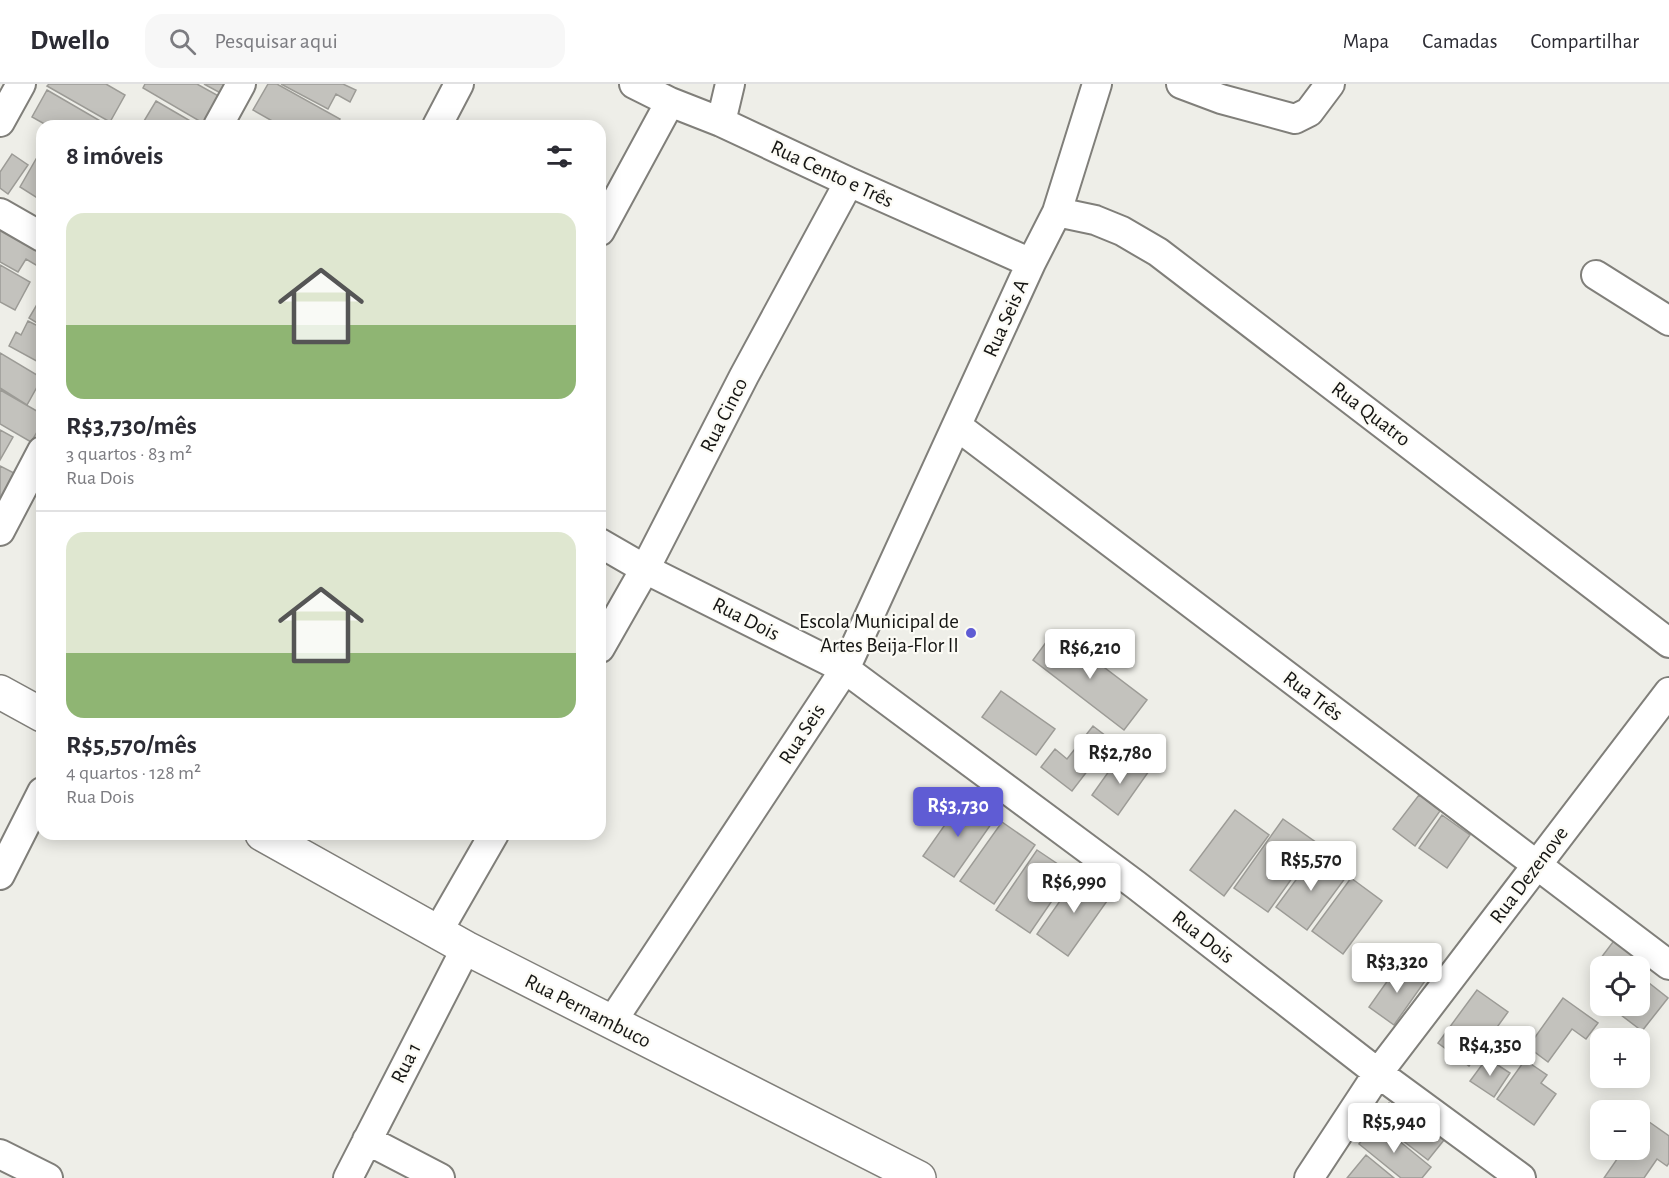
<!DOCTYPE html>
<html lang="pt">
<meta charset="utf-8">
<style>
body{margin:0;font-family:"Alegreya Sans",sans-serif;background:#f7f7f7;color:#2b2b33;height:100vh;display:flex;flex-direction:column;font-size:22px;white-space:nowrap}
*{box-sizing:border-box;margin:0}
p{font-size:20px;color:#7c7c81}
.icon{flex:none;width:33px;height:33px;fill:none;stroke:currentColor;stroke-width:2;stroke-linecap:round;stroke-linejoin:round}
.map{position:relative;flex:1;overflow:hidden}
.panel{position:absolute;left:36px;top:36px;width:570px;height:720px;display:flex;flex-direction:column;background:#fff;border-radius:18px;box-shadow:0 3px 15px #0003}
.panel>*{flex:none}
.tools{position:absolute;left:1590px;top:872px;display:grid;gap:12px}
.tools a{display:grid;place-items:center;width:60px;height:60px;border-radius:12px;background:#fff;box-shadow:0 3px 15px #0003;font-size:30px}
.price{position:absolute;translate:-50% -51px;padding:0 14px;border-radius:6px;background:#fff;color:#222;font-size:20px;line-height:39px;filter:drop-shadow(0 2px 3px #0008)}
.price::after{content:'';position:absolute;left:50%;top:36px;width:18px;height:14px;margin-left:-9px;background:inherit;clip-path:polygon(0 0,100% 0,50% 100%)}
.price.current{background:#5f5cd4;color:#fff}
ul{padding:0;list-style:none}
li{display:grid;align-content:center;gap:12px;height:318px;padding:0 30px}
li+li{border-top:2px solid #e1e1e2}
li span{display:grid;place-items:center;height:186px;border-radius:18px;color:#555}
li>.icon{margin-inline-start:auto}
span .icon{width:108px;height:108px;fill:#fffc;stroke-width:1}
li b{font-size:26px}
h2{display:flex;justify-content:space-between;align-items:center;height:72px;padding:0 30px;font-size:26px}
header{display:flex;align-items:center;gap:36px;box-sizing:border-box;height:84px;padding:0 30px;background:#fff;border-bottom:2px solid #e1e1e2}
header strong{font-size:28px}
nav{display:flex;gap:33px;margin-inline-start:auto;font-size:21px}
.search{width:420px;height:54px;background:#f7f7f7;display:flex;align-items:center;gap:15px;box-sizing:border-box;padding:0 21px;border-radius:18px;color:#7c7c81;font-size:22px}
.map>svg:first-child{display:block}
.building{fill:#c3c2bd;stroke:#9c9b96;stroke-width:1.5}
.lines{fill:none;stroke-linecap:round;stroke-linejoin:round}
.minor-casing{stroke:#807f7a;stroke-width:32}
.tertiary-casing{stroke:#807f7a;stroke-width:36}
.minor{stroke:#fff;stroke-width:28}
.tertiary{stroke:#fff;stroke-width:33}
.poi-dot{fill:#5f5cd4;stroke:#fcfbf5;stroke-width:2}
.labels{text-anchor:middle;dominant-baseline:central;stroke-width:4.5;stroke-linejoin:round;paint-order:stroke}
.street-label{font-size:21px;fill:#151513;stroke:#fcfbf5}
.poi-label{font-size:21px;fill:#151513;stroke:#fcfbf5;text-anchor:end}
</style>
<header>
<strong>Dwello</strong>
<div class="search"><svg class="icon" aria-label="search" viewBox="0 0 24 24"><circle cx="10" cy="10" r="6"/><path d="M15 15l6 6"/></svg>Pesquisar aqui</div>
<nav><a>Mapa</a><a>Camadas</a><a>Compartilhar</a></nav>
</header>
<div class="map">
<svg width="1669" height="1094" viewBox="0 0 1669 1094">
<rect width="100%" height="100%" fill="#eeeee8"/>
<path class="building" d="M 49,0 L 106,0 L 125,11 L 110,38 L 47,2 Z
M 145,0 L 197,0 L 224,15 L 208,42 L 143,4 Z
M 204,0 L 233,0 L 226,12 Z
M 268,0 L 277,0 L 340,35 L 336,42 L 281,42 L 253,26 Z
M 281,0 L 343,0 L 356,6 L 350,18 L 336,10 L 328,25 Z
M 47,6 L 109,42 L 48,42 L 32,33 Z
M 156,17 L 199,42 L 141,42 Z
M 12,70 L 28,81 L 8,110 L 0,104 L 0,88 Z
M 36,75 L 42,79 L 42,117 L 20,103 Z
M 0,137 L 42,161 L 41,184 L 26,175 L 18,188 L 0,178 Z
M 0,181 L 30,198 L 15,226 L 0,218 Z
M 42,212 L 42,242 L 29,234 Z
M 28,237 L 42,244 L 42,280 L 9,262 L 16,248 L 21,251 Z
M 0,269 L 42,294 L 27,321 L 0,304 Z
M 0,306 L 42,330 L 42,340 L 31,358 L 0,340 Z
M 0,346 L 13,353 L 0,376 Z
M 0,382 L 18,391 L 0,418 Z
M 1055,546 L 1147,616 L 1124,646 L 1033,576 Z
M 1001,607 L 1055,645 L 1036,671 L 982,633 Z
M 1093,642 L 1111,656 L 1072,707 L 1041,683 L 1055,665 L 1067,675 Z
M 1131,674 L 1149,687 L 1118,731 L 1092,711 L 1114,680 L 1122,686 Z
M 1419,711 L 1440,727 L 1415,762 L 1393,745 Z
M 963,715 L 994,736 L 954,793 L 923,772 Z
M 1235,726 L 1269,751 L 1224,812 L 1190,786 Z
M 1442,731 L 1470,751 L 1447,784 L 1419,764 Z
M 1283,735 L 1317,759 L 1268,828 L 1234,804 Z
M 1002,738 L 1035,761 L 994,820 L 960,797 Z
M 1037,766 L 1071,789 L 1030,849 L 996,826 Z
M 1315,770 L 1346,793 L 1307,846 L 1276,823 Z
M 1080,788 L 1112,810 L 1068,872 L 1037,850 Z
M 1351,794 L 1382,817 L 1343,870 L 1312,847 Z
M 1616,854 L 1645,876 L 1640,883 L 1600,882 L 1600,894 L 1591,887 Z
M 1400,879 L 1425,897 L 1394,941 L 1369,923 Z
M 1644,895 L 1668,914 L 1642,947 L 1617,928 L 1623,921 L 1640,921 L 1640,900 Z
M 1477,906 L 1508,928 L 1469,982 L 1438,959 Z
M 1563,914 L 1598,939 L 1586,955 L 1572,945 L 1548,978 L 1528,963 Z
M 1487,974 L 1510,989 L 1494,1013 L 1470,997 Z
M 1525,976 L 1547,991 L 1541,999 L 1556,1010 L 1534,1041 L 1497,1015 Z
M 1389,1019 L 1400,1028 L 1407,1019 L 1448,1051 L 1428,1076 L 1376,1036 Z
M 1645,1035 L 1669,1052 L 1669,1079 L 1667,1082 L 1657,1075 L 1644,1094 L 1604,1094 L 1624,1065 L 1640,1065 L 1640,1043 Z
M 1376,1038 L 1431,1083 L 1422,1094 L 1401,1094 L 1359,1060 Z
M 1366,1071 L 1394,1094 L 1347,1094 Z"/>
<g class="lines">
<g class="minor-casing">
<path id="minor" d="M 634,0 L 670,18 L 721,38 L 849,98 L 1031,179
M 1181,0 L 1221,15 L 1295,35 L 1309,28 L 1330,0
M 0,38 L 21,0
M 721,38 L 730,0
M 218,42 L 241,0
M 437,42 L 459,0
M 1057,128 L 1095,136 L 1122,147 L 1158,168 L 1669,559
M 0,129 L 42,153
M 600,147 L 670,18
M 1596,191 L 1669,237
M 957,342 L 1669,881
M 0,447 L 42,367
M 600,459 L 645,485 L 845,585 L 1136,801 L 1378,989 L 1521,1094
M 600,564 L 645,485 L 744,292 L 849,98
M 0,791 L 42,708
M 437,849 L 494,750
M 611,939 L 845,585 L 1031,179 L 1057,128 L 1097,0
M 367,1056 L 440,1094
M 0,1070 L 48,1094
M 348,1094 L 466,864
M 1309,1094 L 1378,989 L 1669,608"/>
</g>
<g class="tertiary-casing">
<path id="tertiary" d="M 0,608 L 42,631
M 262,750 L 466,864 L 919,1094"/>
</g>
<use href="#minor" class="minor"/>
<use href="#tertiary" class="tertiary"/>
</g>
<circle class="poi-dot" cx="971" cy="549" r="6"/>
<g class="labels">
<g class="street-label">
<text transform="translate(832 90) rotate(25)">Rua Cento e Três</text>
<text transform="translate(1006 234) rotate(-66)">Rua Seis A</text>
<text transform="translate(1371 330) rotate(37)">Rua Quatro</text>
<text transform="translate(724 331) rotate(-63)">Rua Cinco</text>
<text transform="translate(746 535) rotate(27)">Rua Dois</text>
<text transform="translate(1313 612) rotate(37)">Rua Três</text>
<text transform="translate(802 650) rotate(-57)">Rua Seis</text>
<text transform="translate(1529 791) rotate(-53)">Rua Dezenove</text>
<text transform="translate(1203 853) rotate(38)">Rua Dois</text>
<text transform="translate(588 927) rotate(27)">Rua Pernambuco</text>
<text transform="translate(406 979) rotate(-63)">Rua 1</text>
</g>
<g class="poi-label">
<text x="959" y="537">Escola Municipal de<tspan x="959" dy="24">Artes Beija-Flor II</tspan></text>
</g>
</g>
</svg>
<div class="tools">
<a><svg class="icon" aria-label="locate" viewBox="0 0 24 24"><circle cx="12" cy="12" r="6"/><path d="M12 2v4M12 18v4M2 12h4M18 12h4"/></svg></a>
<a>+</a>
<a>−</a>
</div>
<b class="price" style="left:1090px;top:596px">R$6,210</b>
<b class="price" style="left:1120px;top:701px">R$2,780</b>
<b class="price current" style="left:958px;top:754px">R$3,730</b>
<b class="price" style="left:1311px;top:808px">R$5,570</b>
<b class="price" style="left:1074px;top:830px">R$6,990</b>
<b class="price" style="left:1397px;top:910px">R$3,320</b>
<b class="price" style="left:1490px;top:993px">R$4,350</b>
<b class="price" style="left:1394px;top:1070px">R$5,940</b>
<section class="panel">
<h2>8 imóveis<svg class="icon" aria-label="filters" viewBox="0 0 24 24"><path d="M4 7h16M4 17h16"/><circle cx="9" cy="7" r="2"/><circle cx="15" cy="17" r="2"/></svg></h2>
<ul>
<li><span style="background:linear-gradient(#dfe7d0 60%,#8fb573 0)"><svg class="icon" aria-label="home" viewBox="0 0 24 24"><path d="M3 11l9-7 9 7M6 9v11h12V9"/></svg></span><div><b>R$3,730/mês</b><p>3 quartos · 83 m²</p><p>Rua Dois</p></div></li>
<li><span style="background:linear-gradient(#dfe7d0 65%,#8fb573 0)"><svg class="icon" aria-label="home" viewBox="0 0 24 24"><path d="M3 11l9-7 9 7M6 9v11h12V9"/></svg></span><div><b>R$5,570/mês</b><p>4 quartos · 128 m²</p><p>Rua Dois</p></div></li>
</ul>
</section>
</div>
